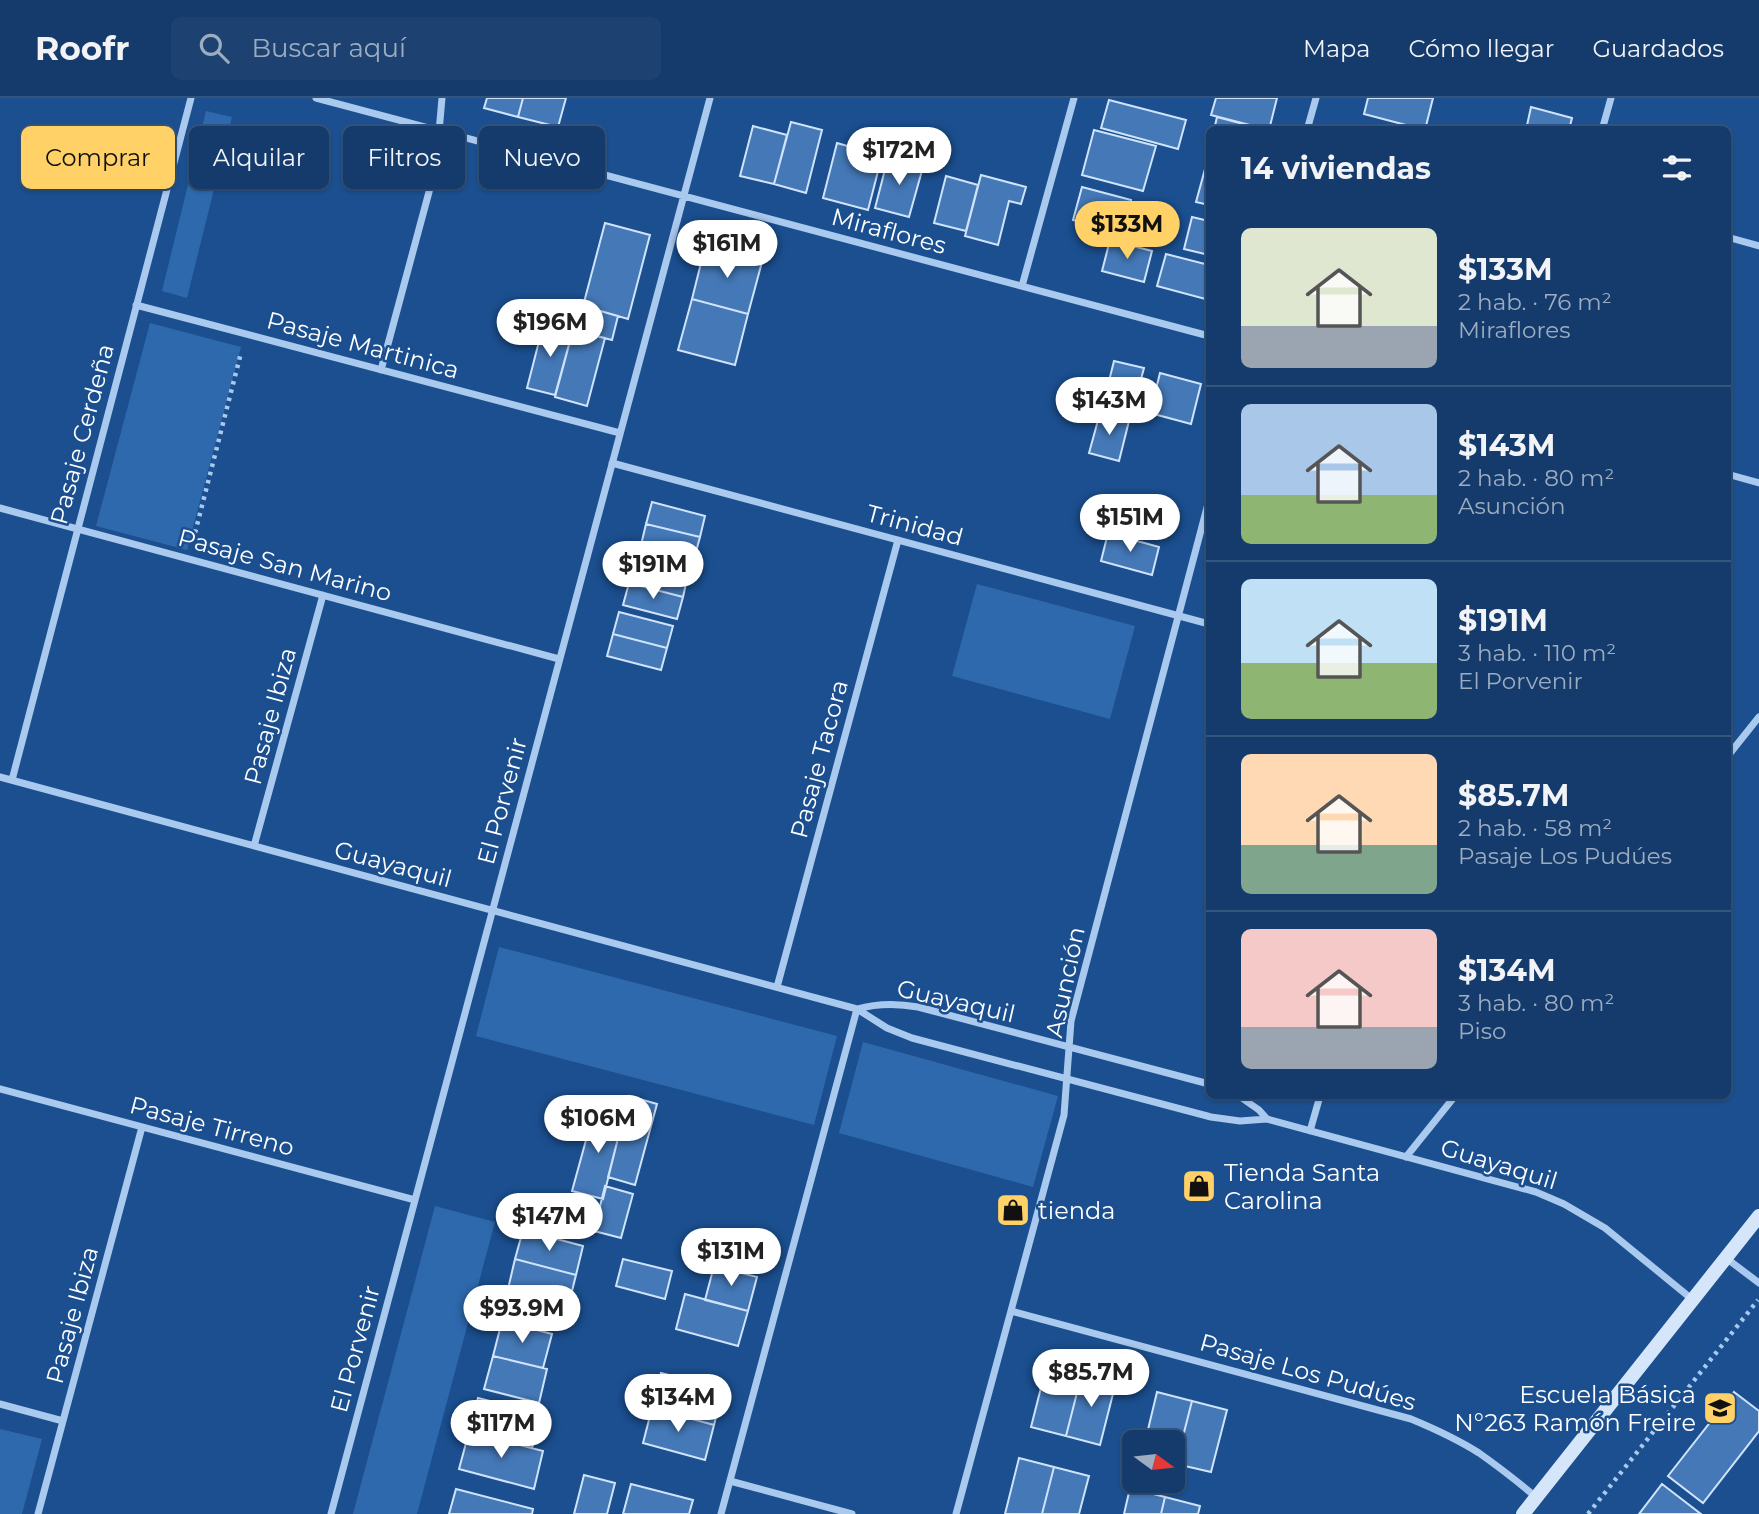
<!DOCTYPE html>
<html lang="es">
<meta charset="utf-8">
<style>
body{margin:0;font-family:Montserrat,sans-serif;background:#1d4271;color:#f1f3f6;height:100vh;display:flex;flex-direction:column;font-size:26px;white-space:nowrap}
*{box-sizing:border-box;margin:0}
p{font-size:23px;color:#9dadc1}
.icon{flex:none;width:38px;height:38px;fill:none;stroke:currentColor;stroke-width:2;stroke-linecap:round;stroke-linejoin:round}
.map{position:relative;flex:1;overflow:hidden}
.sheet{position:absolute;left:1206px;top:28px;width:525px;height:973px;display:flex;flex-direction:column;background:#143b6b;border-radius:10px;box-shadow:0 2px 5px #0004,0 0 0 2px #33557e}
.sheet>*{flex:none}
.top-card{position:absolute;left:21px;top:28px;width:665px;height:63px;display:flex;gap:14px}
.needle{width:46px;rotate:105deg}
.tools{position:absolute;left:1122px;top:1332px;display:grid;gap:14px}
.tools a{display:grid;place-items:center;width:63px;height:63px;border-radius:10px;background:#143b6b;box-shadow:0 2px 5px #0004,0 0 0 2px #33557e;font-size:35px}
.price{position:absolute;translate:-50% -60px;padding:0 16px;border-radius:24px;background:#fff;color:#222;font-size:23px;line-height:46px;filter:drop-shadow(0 2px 4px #0008)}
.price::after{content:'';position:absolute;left:50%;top:42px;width:21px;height:16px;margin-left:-10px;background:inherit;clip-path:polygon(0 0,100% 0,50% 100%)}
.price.active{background:#ffd166;color:#111}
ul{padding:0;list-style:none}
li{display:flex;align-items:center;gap:21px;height:175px;padding:0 35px}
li+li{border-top:2px solid #33557e}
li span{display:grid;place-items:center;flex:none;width:196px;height:140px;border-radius:10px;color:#555}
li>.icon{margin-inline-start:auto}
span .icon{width:84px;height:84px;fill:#fffc;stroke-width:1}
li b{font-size:30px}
h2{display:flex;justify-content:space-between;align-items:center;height:84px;padding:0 35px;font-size:30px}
.chip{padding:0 24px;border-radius:10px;background:#143b6b;box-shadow:0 2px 5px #0004,0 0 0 2px #33557e;font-size:24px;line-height:63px}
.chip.active{background:#ffd166;color:#111}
header{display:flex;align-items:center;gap:42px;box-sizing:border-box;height:98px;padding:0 35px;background:#143b6b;border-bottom:2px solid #33557e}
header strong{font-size:33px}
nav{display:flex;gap:38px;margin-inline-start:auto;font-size:24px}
.search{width:490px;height:63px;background:#1d4271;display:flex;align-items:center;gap:18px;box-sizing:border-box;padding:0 24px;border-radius:10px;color:#9dadc1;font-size:26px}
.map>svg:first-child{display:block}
.green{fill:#2e69ad}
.building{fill:#4478b7;stroke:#cfe3fa;stroke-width:2}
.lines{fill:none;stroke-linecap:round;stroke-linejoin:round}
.path{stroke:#a9c9ee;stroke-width:4.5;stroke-dasharray:3.5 5;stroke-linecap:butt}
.street{stroke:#a9c9ee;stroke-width:7}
.secondary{stroke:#d6e6fa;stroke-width:14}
.labels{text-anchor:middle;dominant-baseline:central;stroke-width:5;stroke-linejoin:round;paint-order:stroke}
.street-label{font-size:24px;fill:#fff;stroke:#1b4f8f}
.poi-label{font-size:24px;fill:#fff;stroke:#1b4f8f;text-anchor:start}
</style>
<header>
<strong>Roofr</strong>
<div class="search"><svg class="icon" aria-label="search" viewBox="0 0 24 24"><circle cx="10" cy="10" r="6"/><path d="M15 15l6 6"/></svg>Buscar aquí</div>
<nav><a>Mapa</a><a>Cómo llegar</a><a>Guardados</a></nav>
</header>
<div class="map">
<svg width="1759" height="1416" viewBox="0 0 1759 1416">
<rect width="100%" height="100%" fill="#1b4f8f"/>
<path class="green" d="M 206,13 L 232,19 L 187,200 L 162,193 Z
M 150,225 L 241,249 L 187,452 L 96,428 Z
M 977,486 L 1135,528 L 1110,621 L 952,578 Z
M 499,849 L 837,938 L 814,1027 L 476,938 Z
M 863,944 L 1058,998 L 1033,1089 L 839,1035 Z
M 435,1108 L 495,1124 L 417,1416 L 353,1416 Z
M 0,1331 L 42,1341 L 22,1416 L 0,1416 Z"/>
<path class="building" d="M 487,0 L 523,0 L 518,19 L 484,10 Z
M 523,0 L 566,0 L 558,29 L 518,19 Z
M 1216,0 L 1277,0 L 1269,32 L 1211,17 Z
M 1368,0 L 1433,0 L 1425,32 L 1364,16 Z
M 1109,2 L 1186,22 L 1178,51 L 1101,30 Z
M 1531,9 L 1572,20 L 1569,32 L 1526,32 Z
M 1217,19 L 1266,32 L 1214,32 Z
M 791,24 L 822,32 L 806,95 L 774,86 Z
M 753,28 L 787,37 L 774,86 L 740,78 Z
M 1094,32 L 1156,48 L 1143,93 L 1082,77 Z
M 837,45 L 882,58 L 868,112 L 823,100 Z
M 888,60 L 923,69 L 909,119 L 875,110 Z
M 1205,71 L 1209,72 L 1209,107 L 1196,104 Z
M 981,77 L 1026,89 L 1021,106 L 1009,103 L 998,147 L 965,138 Z
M 946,78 L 978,87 L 966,133 L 934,125 Z
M 1082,89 L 1131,102 L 1122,135 L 1073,122 Z
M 1192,119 L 1209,123 L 1209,157 L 1184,151 Z
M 605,125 L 650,137 L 628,221 L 583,208 Z
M 1110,142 L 1152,153 L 1144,184 L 1102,173 Z
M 705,149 L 762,164 L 748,216 L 692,201 Z
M 1166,156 L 1209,167 L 1209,202 L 1157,188 Z
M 692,201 L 748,216 L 735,267 L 678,252 Z
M 583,208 L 618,218 L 612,242 L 576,233 Z
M 544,224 L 573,232 L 555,297 L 527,290 Z
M 573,232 L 605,240 L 587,308 L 555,299 Z
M 1114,263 L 1144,270 L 1133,311 L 1104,303 Z
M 1160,275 L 1201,286 L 1191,326 L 1150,315 Z
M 1100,315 L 1129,323 L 1119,363 L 1089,355 Z
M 652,404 L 705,418 L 700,439 L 646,426 Z
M 646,426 L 700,439 L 694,461 L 641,447 Z
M 1108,435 L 1159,449 L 1152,477 L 1101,463 Z
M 635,463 L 688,477 L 683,499 L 629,485 Z
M 629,485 L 683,499 L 677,521 L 623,507 Z
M 619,514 L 673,528 L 667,550 L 613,536 Z
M 613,536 L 667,550 L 661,572 L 607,558 Z
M 629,998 L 657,1006 L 635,1087 L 608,1079 Z
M 594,1013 L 623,1020 L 603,1101 L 572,1093 Z
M 605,1088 L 633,1096 L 621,1140 L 594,1133 Z
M 523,1132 L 583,1148 L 576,1177 L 515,1161 Z
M 515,1161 L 576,1177 L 569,1205 L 508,1191 Z
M 623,1161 L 672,1173 L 665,1201 L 616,1188 Z
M 714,1168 L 757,1179 L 748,1213 L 705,1202 Z
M 685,1196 L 748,1213 L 738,1248 L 676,1231 Z
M 502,1223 L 552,1236 L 543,1270 L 493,1258 Z
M 493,1258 L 547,1271 L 539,1305 L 484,1291 Z
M 1047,1266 L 1082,1275 L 1066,1338 L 1031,1329 Z
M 661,1275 L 723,1291 L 714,1327 L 652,1310 Z
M 1082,1275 L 1116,1284 L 1100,1347 L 1066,1338 Z
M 1157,1294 L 1192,1303 L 1176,1366 L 1172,1365 L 1172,1344 L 1145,1344 Z
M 1734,1294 L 1759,1313 L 1759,1333 L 1703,1405 L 1668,1378 Z
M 478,1300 L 541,1316 L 532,1350 L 469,1334 Z
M 1192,1303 L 1227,1312 L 1211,1374 L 1176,1366 Z
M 652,1310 L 714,1327 L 705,1362 L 643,1345 Z
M 469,1334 L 543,1353 L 534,1391 L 459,1371 Z
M 1019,1360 L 1054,1369 L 1042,1416 L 1005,1416 Z
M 1054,1369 L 1089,1378 L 1079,1416 L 1042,1416 Z
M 584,1377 L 615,1385 L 607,1416 L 574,1416 Z
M 631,1386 L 693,1402 L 689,1416 L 623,1416 Z
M 1662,1386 L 1701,1416 L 1639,1416 Z
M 1130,1390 L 1165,1399 L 1161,1416 L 1124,1416 Z
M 456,1391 L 533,1411 L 532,1416 L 449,1416 Z
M 1165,1399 L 1200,1408 L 1198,1416 L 1161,1416 Z"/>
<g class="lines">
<path class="path" d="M 193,443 L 241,255
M 1588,1416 L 1758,1202"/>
<path class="street" d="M 316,0 L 1209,238
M 1307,32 L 1316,0
M 1602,32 L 1611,0
M 1727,139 L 1759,148
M 1022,188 L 1074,0
M 136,207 L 620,335
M 381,272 L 436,68 L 442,0
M 612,365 L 1209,526
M 1727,376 L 1759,385
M 0,410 L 559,561
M 1727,659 L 1759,619
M 0,679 L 857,911 L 887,930 L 912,940 L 1211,1019 L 1240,1023 L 1267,1021 L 1536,1094 L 1564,1106 L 1605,1130 L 1693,1202
M 12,682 L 191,0
M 254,748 L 323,497
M 777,889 L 898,442
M 857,911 C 878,905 896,905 918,909 L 1209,986
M 0,991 L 415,1102
M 1239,998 L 1259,1012 L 1267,1021
M 1310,1033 L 1320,998
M 1406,1059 L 1455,998
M 1726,1160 L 1759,1185
M 1011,1213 L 1411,1321 C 1435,1331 1457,1341 1479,1355 C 1499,1369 1518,1384 1536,1399
M 0,1306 L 63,1323
M 730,1383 L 852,1416
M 38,1416 L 142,1029
M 331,1416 L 710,0
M 721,1416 L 857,911
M 956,1416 L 1064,1017 L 1071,923 L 1209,402"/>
<path class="secondary" d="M 1523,1416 L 1759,1118"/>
</g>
<defs>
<g id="shop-square" transform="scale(1.75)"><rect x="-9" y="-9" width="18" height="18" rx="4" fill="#ffd166" stroke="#1b4f8f"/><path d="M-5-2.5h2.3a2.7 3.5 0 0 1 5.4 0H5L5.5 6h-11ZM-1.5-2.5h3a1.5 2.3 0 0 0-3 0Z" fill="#111"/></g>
<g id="school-square" transform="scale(1.75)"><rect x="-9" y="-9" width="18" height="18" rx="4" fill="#ffd166" stroke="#1b4f8f"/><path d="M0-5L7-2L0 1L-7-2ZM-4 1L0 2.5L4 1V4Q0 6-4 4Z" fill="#111"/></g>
</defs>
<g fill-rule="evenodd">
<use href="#shop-square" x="1199" y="1088"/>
<use href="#shop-square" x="1013" y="1112"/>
<use href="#school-square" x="1720" y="1310"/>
</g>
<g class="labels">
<g class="street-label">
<text transform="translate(889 133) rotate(15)">Miraflores</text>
<text transform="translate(363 247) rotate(15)">Pasaje Martinica</text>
<text transform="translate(82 336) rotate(-75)">Pasaje Cerdeña</text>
<text transform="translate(915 427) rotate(15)">Trinidad</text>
<text transform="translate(285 467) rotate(15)">Pasaje San Marino</text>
<text transform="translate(270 618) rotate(-75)">Pasaje Ibiza</text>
<text transform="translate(819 661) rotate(-75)">Pasaje Tacora</text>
<text transform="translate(502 703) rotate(-75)">El Porvenir</text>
<text transform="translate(393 766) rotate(15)">Guayaquil</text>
<text transform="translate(1065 884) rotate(-78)">Asunción</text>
<text transform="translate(956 903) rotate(13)">Guayaquil</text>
<text transform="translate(212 1028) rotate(15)">Pasaje Tirreno</text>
<text transform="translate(1499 1066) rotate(17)">Guayaquil</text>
<text transform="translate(72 1217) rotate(-75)">Pasaje Ibiza</text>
<text transform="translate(355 1251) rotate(-75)">El Porvenir</text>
<text transform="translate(1308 1274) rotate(16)">Pasaje Los Pudúes</text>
</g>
<g class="poi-label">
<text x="1224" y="1074">Tienda Santa<tspan x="1224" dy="28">Carolina</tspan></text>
<text x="1038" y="1112">tienda</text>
<text x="1696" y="1296" text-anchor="end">Escuela Básica<tspan x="1696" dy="28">N°263 Ramón Freire</tspan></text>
</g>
</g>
</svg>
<div class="tools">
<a><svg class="needle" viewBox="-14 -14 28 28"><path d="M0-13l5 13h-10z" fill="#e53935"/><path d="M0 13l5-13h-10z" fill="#9dadc1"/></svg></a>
</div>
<b class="price" style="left:899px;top:89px">$172M</b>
<b class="price active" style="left:1127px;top:163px">$133M</b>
<b class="price" style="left:727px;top:182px">$161M</b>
<b class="price" style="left:550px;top:261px">$196M</b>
<b class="price" style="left:1109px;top:339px">$143M</b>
<b class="price" style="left:1130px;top:456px">$151M</b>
<b class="price" style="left:653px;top:503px">$191M</b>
<b class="price" style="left:598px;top:1057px">$106M</b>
<b class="price" style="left:549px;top:1155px">$147M</b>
<b class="price" style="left:731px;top:1190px">$131M</b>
<b class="price" style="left:522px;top:1247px">$93.9M</b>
<b class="price" style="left:1091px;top:1311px">$85.7M</b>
<b class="price" style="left:678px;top:1336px">$134M</b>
<b class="price" style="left:501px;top:1362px">$117M</b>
<div class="top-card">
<a class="chip active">Comprar</a>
<a class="chip">Alquilar</a>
<a class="chip">Filtros</a>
<a class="chip">Nuevo</a>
</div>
<section class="sheet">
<h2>14 viviendas<svg class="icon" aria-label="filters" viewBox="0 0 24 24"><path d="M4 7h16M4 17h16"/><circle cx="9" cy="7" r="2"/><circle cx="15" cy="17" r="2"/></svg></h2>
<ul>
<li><span style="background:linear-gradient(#dfe7d0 70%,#9aa5b1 0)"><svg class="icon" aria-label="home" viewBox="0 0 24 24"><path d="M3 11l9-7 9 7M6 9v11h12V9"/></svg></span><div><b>$133M</b><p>2 hab. · 76 m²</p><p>Miraflores</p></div></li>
<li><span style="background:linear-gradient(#a9c7e8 65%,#8fb573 0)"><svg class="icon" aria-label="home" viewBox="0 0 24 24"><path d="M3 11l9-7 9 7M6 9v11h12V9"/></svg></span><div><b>$143M</b><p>2 hab. · 80 m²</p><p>Asunción</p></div></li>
<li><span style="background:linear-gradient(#bfe0f5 60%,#8fb573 0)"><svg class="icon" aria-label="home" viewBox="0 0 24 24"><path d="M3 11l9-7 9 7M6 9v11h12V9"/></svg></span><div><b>$191M</b><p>3 hab. · 110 m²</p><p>El Porvenir</p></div></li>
<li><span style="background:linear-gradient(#ffd9b3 65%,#7fa58c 0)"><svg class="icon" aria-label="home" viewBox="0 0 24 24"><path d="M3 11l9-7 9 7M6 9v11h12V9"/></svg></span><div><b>$85.7M</b><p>2 hab. · 58 m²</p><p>Pasaje Los Pudúes</p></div></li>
<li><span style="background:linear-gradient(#f6c9c9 70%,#9aa5b1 0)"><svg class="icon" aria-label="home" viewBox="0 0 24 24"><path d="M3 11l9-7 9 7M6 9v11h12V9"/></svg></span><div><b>$134M</b><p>3 hab. · 80 m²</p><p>Piso</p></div></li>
</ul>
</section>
</div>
